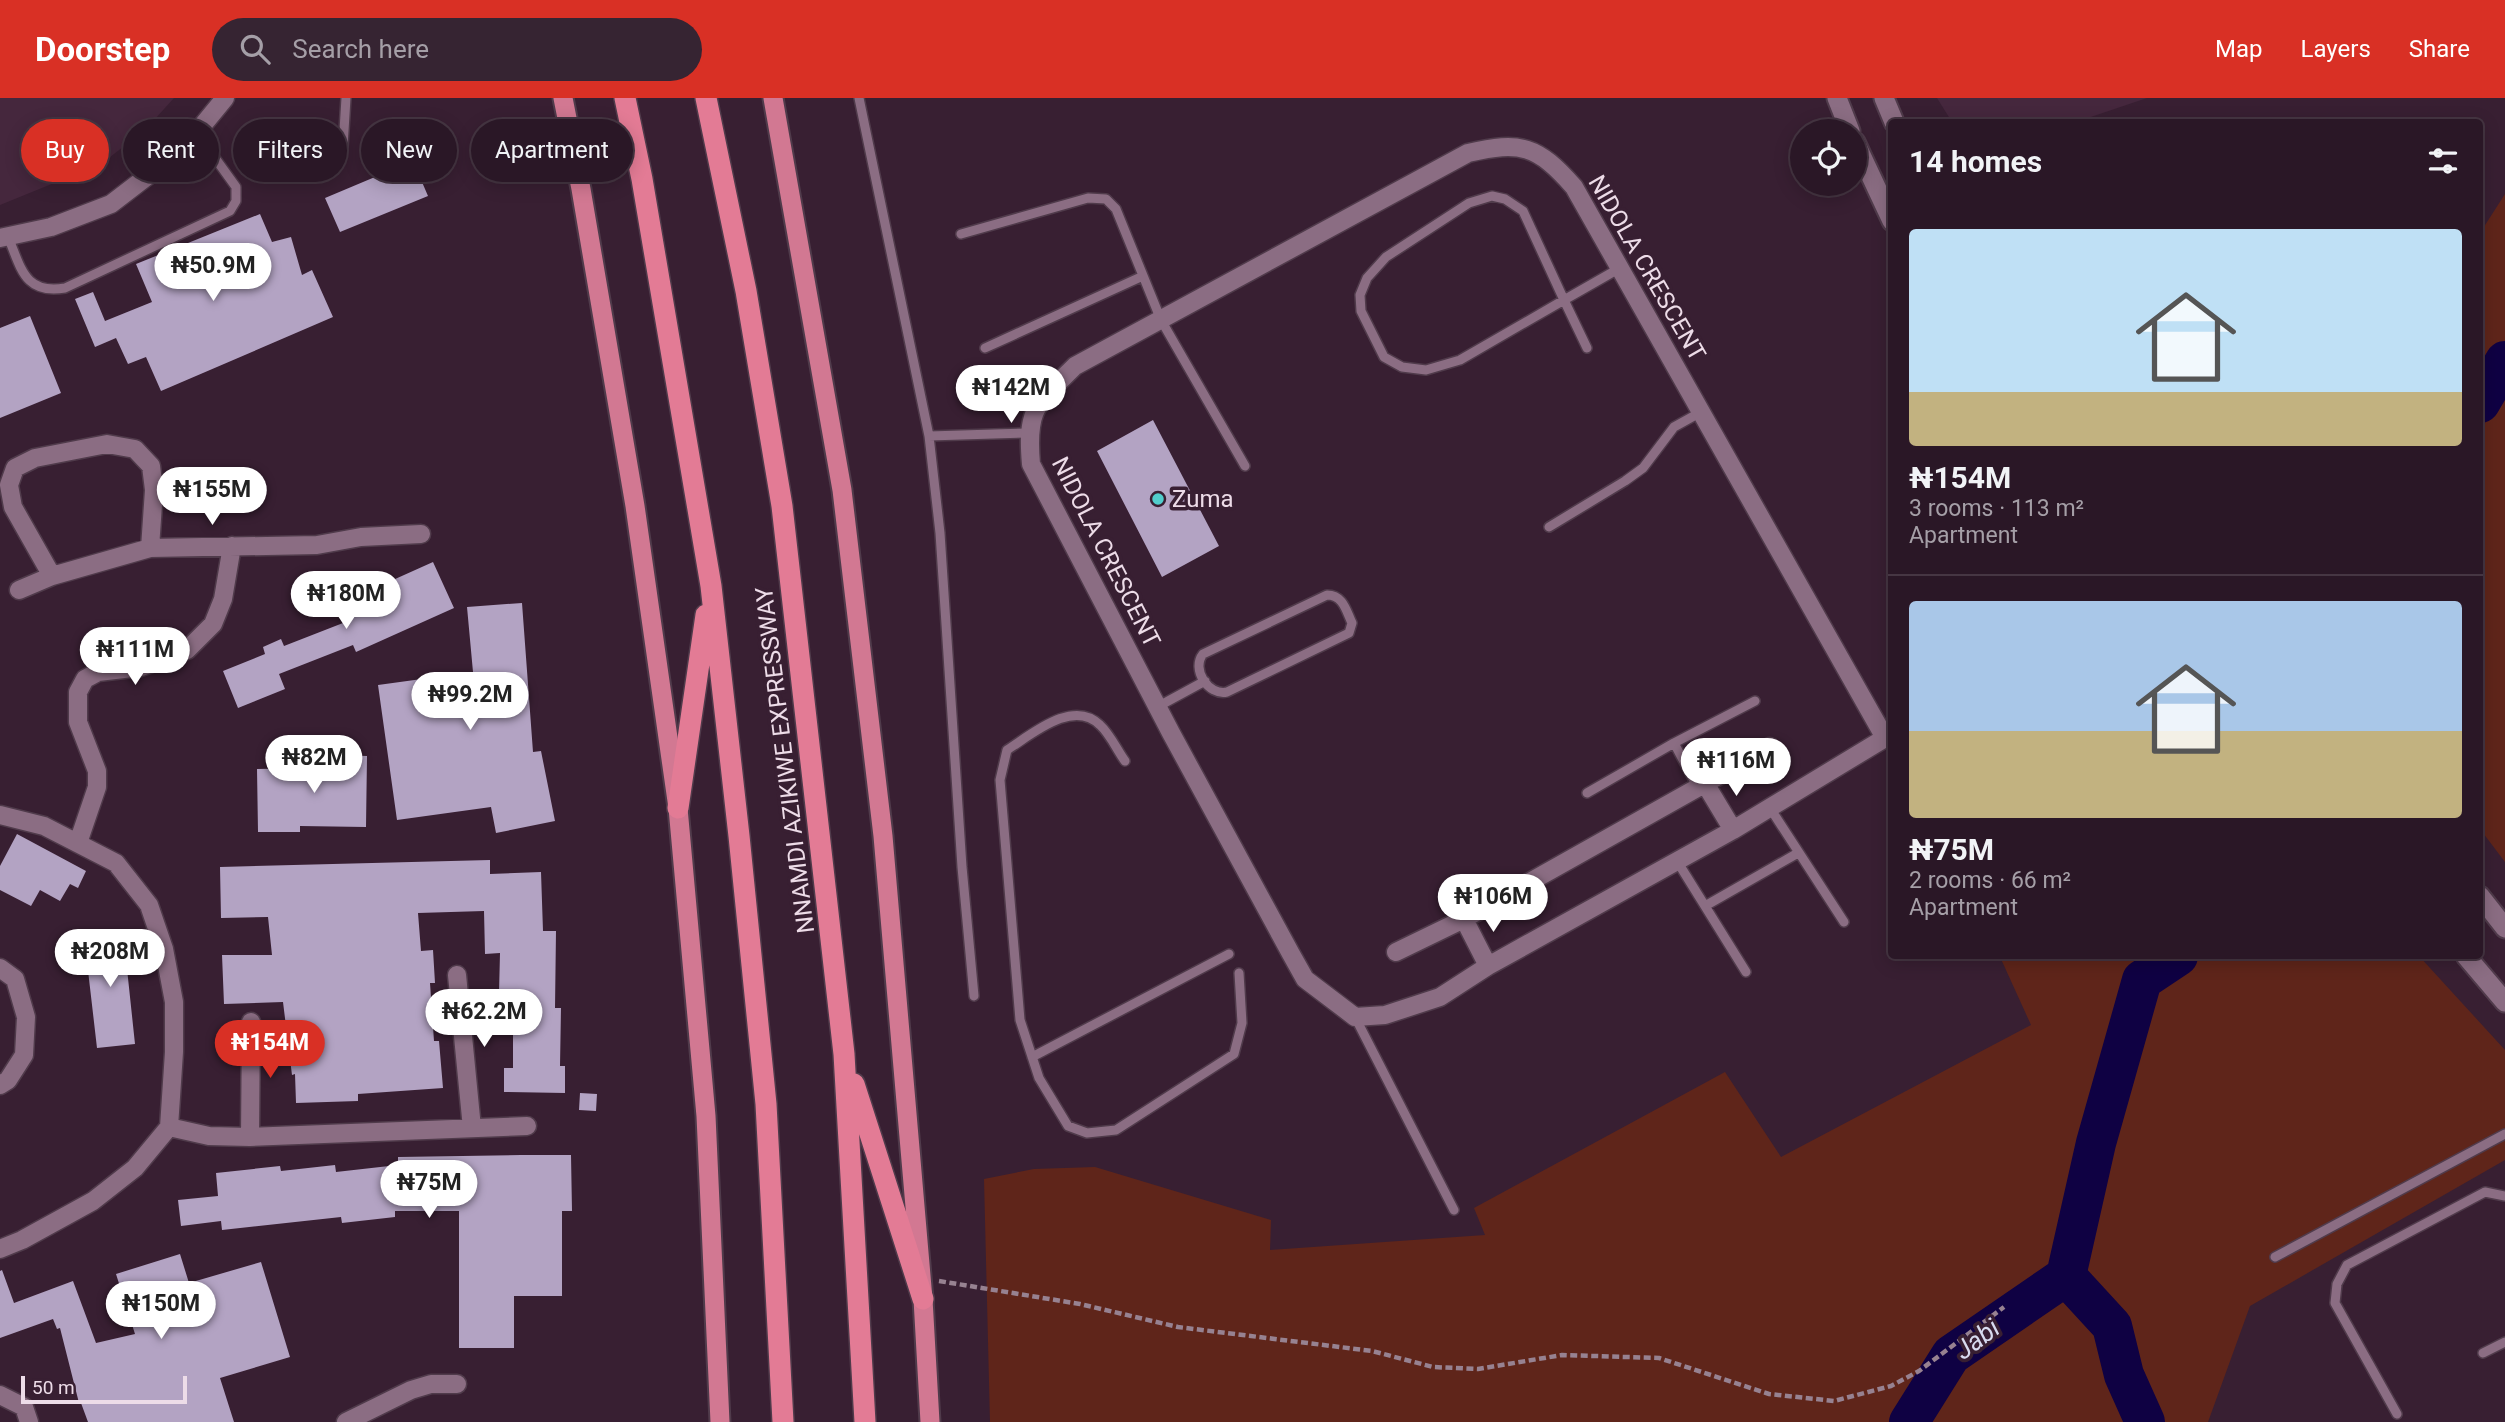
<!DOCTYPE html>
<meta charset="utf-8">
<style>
body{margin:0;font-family:Roboto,sans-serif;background:#362432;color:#f1f3f6;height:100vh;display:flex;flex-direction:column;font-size:26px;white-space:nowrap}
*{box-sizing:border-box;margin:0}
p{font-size:23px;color:#a59fa7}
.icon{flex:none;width:38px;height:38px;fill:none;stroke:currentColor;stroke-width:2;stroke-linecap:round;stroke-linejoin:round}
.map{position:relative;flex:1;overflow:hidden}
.drawer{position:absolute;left:1888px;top:21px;width:595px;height:840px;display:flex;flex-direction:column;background:#2a1726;border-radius:7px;box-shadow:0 4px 18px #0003,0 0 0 2px #463643}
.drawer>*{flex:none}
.banner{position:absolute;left:21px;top:21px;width:665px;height:63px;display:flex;gap:14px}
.buttons{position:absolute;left:1790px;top:21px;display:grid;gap:14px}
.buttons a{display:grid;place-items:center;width:77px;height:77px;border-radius:50%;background:#2a1726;box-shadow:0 4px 18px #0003,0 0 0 2px #463643;font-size:35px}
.scale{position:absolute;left:21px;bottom:18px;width:166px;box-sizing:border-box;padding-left:7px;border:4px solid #eddce8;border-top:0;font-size:19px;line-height:24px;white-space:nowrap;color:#eddce8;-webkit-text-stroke:5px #381f32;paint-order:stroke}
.price{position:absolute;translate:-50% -60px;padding:0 16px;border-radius:24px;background:#fff;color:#222;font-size:23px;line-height:46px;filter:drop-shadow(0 2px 4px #0008)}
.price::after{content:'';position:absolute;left:50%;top:42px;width:21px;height:16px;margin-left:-10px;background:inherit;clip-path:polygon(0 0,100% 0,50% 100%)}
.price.current{background:#d93025;color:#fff}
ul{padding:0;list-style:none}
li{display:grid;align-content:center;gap:14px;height:371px;padding:0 21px}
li+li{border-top:2px solid #463643}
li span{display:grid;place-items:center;height:217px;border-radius:7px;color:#555}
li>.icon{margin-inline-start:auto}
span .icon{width:126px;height:126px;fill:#fffc;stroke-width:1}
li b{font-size:30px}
h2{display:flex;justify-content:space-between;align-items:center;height:84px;padding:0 21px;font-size:30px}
.tag{padding:0 24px;border-radius:32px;background:#2a1726;box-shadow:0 4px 18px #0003,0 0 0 2px #463643;font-size:24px;line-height:63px}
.tag.current{background:#d93025;color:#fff}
header{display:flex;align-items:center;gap:42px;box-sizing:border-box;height:98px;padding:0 35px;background:#d93025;color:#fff}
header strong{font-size:33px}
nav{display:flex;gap:38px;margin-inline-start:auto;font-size:24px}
.search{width:490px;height:63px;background:#362432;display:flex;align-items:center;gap:18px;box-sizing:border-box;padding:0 24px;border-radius:38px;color:#a59fa7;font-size:26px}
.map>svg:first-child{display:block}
.built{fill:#45273d}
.green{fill:#5f251a}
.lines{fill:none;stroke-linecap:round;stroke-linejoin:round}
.river{stroke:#0f0143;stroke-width:40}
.building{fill:#b3a3c3}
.service-casing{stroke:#503b4b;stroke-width:12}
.minor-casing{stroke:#503b4b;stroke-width:21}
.secondary-casing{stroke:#503b4b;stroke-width:23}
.trunk-casing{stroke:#503b4b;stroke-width:23}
.motorway-casing{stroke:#503b4b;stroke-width:24}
.path{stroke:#978291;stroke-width:4.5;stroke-dasharray:7 3.5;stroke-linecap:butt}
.service{stroke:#8b6d83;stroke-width:9}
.minor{stroke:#8b6d83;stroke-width:18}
.secondary{stroke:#8b6d83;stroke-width:19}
.trunk{stroke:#d27892;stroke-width:19}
.motorway{stroke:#e37b95;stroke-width:21}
.poi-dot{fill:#52cdcc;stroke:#381f32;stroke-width:2.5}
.labels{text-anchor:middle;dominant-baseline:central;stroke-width:7;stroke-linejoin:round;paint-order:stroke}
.street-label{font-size:24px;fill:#eddce8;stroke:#381f32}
.poi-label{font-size:24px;fill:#eddce8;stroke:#381f32;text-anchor:start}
.water-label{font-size:26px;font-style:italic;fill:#d8dbef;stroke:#381f32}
</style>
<header>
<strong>Doorstep</strong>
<div class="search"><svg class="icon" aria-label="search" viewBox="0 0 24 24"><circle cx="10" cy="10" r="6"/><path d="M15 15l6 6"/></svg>Search here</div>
<nav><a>Map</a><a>Layers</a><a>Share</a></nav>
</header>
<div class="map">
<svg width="2505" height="1324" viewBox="0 0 2505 1324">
<rect width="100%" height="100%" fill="#381f32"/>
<path class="built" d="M 0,0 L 174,0 L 145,32 L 101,66 L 0,107 Z
M 1937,0 L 2147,0 L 2076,24 L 1952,24 Z"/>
<path class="green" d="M 2505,96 L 2505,764 L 2480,731 L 2480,135 Z
M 2009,858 L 2419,858 L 2505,952 L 2505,1062 L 2250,1208 L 2208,1324 L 990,1324 L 984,1081 L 1034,1071 L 1095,1069 L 1271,1122 L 1270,1152 L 1485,1137 L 1474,1110 L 1725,974 L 1781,1059 L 2031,927 L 2001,861 Z"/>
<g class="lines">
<path class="river" d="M 2480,305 L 2505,263
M 2066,1178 L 2096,1045 L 2142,882 L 2178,858
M 2066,1178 L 2112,1228 L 2124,1277 L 2145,1324
M 1909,1324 L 1951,1257 L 2066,1178"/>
</g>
<path class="building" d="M 413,63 L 428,98 L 340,134 L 325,100 Z
M 260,116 L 272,144 L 291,139 L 302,177 L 312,172 L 333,219 L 161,293 L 146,259 L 128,266 L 116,240 L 95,249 L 75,201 L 93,194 L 105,223 L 152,204 L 136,166 Z
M 30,218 L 61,295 L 0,320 L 0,230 Z
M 1153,322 L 1219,448 L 1162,479 L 1097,353 Z
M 433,464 L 454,510 L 356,554 L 353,547 L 279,576 L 285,591 L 238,610 L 223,573 L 265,556 L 263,549 L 281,541 L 284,548 L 343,525 L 335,508 Z
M 522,505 L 533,654 L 541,653 L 555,723 L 496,735 L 491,709 L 397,722 L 378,587 L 473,574 L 467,509 Z
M 309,656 L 367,658 L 366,729 L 300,728 L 300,734 L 258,734 L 257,671 L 308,670 Z
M 17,736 L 86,773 L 78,790 L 70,786 L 60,803 L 40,792 L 31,808 L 0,792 L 0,768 Z
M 490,762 L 490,776 L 541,774 L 543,833 L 556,833 L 555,910 L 561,910 L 560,968 L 565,968 L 565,995 L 504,994 L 504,970 L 513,970 L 513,936 L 498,936 L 500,855 L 485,856 L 484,813 L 418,815 L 421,853 L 433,852 L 435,885 L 430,885 L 434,943 L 439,943 L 443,990 L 358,996 L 358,1003 L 296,1005 L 295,976 L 292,977 L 283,904 L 224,906 L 222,857 L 272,857 L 268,819 L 221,820 L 220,769 Z
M 123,833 L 135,946 L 97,950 L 84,838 Z
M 580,995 L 597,996 L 596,1013 L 579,1012 Z
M 521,1057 L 571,1057 L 572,1113 L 562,1113 L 562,1198 L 514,1198 L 514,1250 L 459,1250 L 459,1113 L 395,1113 L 395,1119 L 342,1125 L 341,1119 L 222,1132 L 221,1123 L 181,1128 L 178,1102 L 218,1098 L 216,1075 L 280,1068 L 281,1073 L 335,1067 L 336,1074 L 398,1067 L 398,1059 Z
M 180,1156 L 189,1185 L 261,1164 L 290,1259 L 220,1280 L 234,1324 L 88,1324 L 81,1305 L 79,1305 L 60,1230 L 57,1231 L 53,1221 L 0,1240 L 0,1173 L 2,1172 L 14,1205 L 73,1183 L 96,1245 L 135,1236 L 116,1176 Z"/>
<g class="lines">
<g class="service-casing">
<path id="service" d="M 859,0 L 929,338 L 940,435 L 962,769 L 974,898
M 343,49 L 346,0
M 961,136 L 1088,100 L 1106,101 L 1116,111 L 1161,222 L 1245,368
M 8,139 C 21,169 24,197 65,190 L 230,113 L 236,103 L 236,89 L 197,35
M 985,250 L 1143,178
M 1587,250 L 1564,202 L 1523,113 L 1505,101 L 1492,98 L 1469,105 L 1386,159 L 1367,180 L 1360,197 L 1361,213 L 1384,259 L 1402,269 L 1426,272 L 1460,262 L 1564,202 L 1620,170
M 929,338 L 1028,335
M 1549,429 L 1625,383 L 1643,370 L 1674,329 L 1701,314
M 1327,497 C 1343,497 1346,512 1352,525 L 1349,535 L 1227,594 C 1208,598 1191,571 1203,556 Z
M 1159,608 L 1205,583
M 1674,645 L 1698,690
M 1125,663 C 1117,652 1110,636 1100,627 C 1073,600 1031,637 1007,652 L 1000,682 L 1020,922 L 1039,980 L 1068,1028 L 1087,1035 L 1116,1032 L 1234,956 L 1242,925 L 1239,875
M 1587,695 L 1674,645 L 1755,603
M 1770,710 L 1844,824
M 1677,763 L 1746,874
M 1705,808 L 1798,755
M 1355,919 L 1454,1112
M 1032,959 L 1229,856
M 2275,1159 L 2505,1036
M 2483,1255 L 2505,1244
M 2397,1316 L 2335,1205 L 2337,1186 L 2347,1167 L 2485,1094 L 2505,1098"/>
</g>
<g class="minor-casing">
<path id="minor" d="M 0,140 L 51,129 L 111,106 L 184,50 L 225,0
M 52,478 L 13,409 L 9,387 L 15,370 L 35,360 L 107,346 L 135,351 L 151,368 L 154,392 L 150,450
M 19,492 L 52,478 L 150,450 L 317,447 L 361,439 L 421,436
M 1885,640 L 1574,89 C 1537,47 1521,43 1468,55 L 1075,268 C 1037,306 1026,309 1031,366 L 1171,635 L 1291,856 L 1305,881 L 1355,919 L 1385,917 L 1440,899 L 1488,868 L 1733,732 L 1885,640 L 1892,635
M 1706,687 L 1733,732
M 0,717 L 44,728 L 116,765 L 149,807 L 164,851 L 174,904 L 174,954 L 169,1029 L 135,1070 L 93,1103 L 22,1142 L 0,1151
M 78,745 L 97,689 L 97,673 L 78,624 L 78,594 L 85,581 L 98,574 L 141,569 L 187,552 L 213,526 L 223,501 L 232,448
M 1464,821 L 1488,868
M 1396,854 L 1464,821 L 1770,649
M 0,870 L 15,881 L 26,919 L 24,957 L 8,982 L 0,987
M 457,877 L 472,1030
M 169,1029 L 209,1038 L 250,1039 L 527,1028
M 250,1039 L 251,924
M 0,1297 L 24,1309 L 29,1324
M 346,1324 L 411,1292 L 431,1286 L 457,1286"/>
</g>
<g class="secondary-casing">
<path id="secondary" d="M 1837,0 L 1850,33
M 1884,0 L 1894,24
M 1855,44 L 1892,123
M 2480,798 L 2505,830
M 2466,858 L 2505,904"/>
</g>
<g class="trunk-casing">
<path id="trunk" d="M 563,0 L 581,91 L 635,408 L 678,710 L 706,1018 L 720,1324
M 773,0 L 842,392 L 883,738 L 923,1201 L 930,1324"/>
</g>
<g class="motorway-casing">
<path id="motorway" d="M 625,0 L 642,81 L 711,488 L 739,738 L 766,1006 L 783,1324
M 706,0 L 746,193 L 782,408 L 844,956 L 865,1324
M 678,710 L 706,517
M 854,986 L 923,1201"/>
</g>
<path class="path" d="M 939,1183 L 1080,1206 L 1178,1229 L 1372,1253 L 1433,1269 L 1478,1271 L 1562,1257 L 1659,1260 L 1769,1296 L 1834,1303 L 1891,1288 L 1919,1273 L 2004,1209"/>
<use href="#service" class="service"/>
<use href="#minor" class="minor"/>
<use href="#secondary" class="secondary"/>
<use href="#trunk" class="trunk"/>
<use href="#motorway" class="motorway"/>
</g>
<circle class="poi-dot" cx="1158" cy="401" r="7"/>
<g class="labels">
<g class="street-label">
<text transform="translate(1647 170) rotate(60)">NIDOLA CRESCENT</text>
<text transform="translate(1106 454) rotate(63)">NIDOLA CRESCENT</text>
<text transform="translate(785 662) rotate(-97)">NNAMDI AZIKIWE EXPRESSWAY</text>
</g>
<g class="poi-label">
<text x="1172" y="401">Zuma</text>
</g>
<g class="water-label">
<text transform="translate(1977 1241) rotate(-37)">Jabi</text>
</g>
</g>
</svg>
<div class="buttons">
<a><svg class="icon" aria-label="locate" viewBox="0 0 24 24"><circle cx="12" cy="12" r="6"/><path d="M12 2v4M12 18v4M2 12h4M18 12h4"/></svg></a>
</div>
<div class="scale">50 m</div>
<b class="price" style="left:213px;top:205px">₦50.9M</b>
<b class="price" style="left:1011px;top:327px">₦142M</b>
<b class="price" style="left:212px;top:429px">₦155M</b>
<b class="price" style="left:346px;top:533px">₦180M</b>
<b class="price" style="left:135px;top:589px">₦111M</b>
<b class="price" style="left:470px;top:634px">₦99.2M</b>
<b class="price" style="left:314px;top:697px">₦82M</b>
<b class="price" style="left:1736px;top:700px">₦116M</b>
<b class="price" style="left:1493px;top:836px">₦106M</b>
<b class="price" style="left:110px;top:891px">₦208M</b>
<b class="price" style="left:484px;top:951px">₦62.2M</b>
<b class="price current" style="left:270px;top:982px">₦154M</b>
<b class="price" style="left:429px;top:1122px">₦75M</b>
<b class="price" style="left:161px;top:1243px">₦150M</b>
<div class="banner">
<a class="tag current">Buy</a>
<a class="tag">Rent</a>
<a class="tag">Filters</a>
<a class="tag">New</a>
<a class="tag">Apartment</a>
</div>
<section class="drawer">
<h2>14 homes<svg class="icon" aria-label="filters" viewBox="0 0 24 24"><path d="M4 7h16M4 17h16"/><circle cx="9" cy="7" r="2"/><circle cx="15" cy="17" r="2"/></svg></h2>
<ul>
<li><span style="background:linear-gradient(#bfe0f5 75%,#c2b280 0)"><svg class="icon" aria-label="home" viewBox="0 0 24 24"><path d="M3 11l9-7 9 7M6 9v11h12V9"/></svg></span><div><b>₦154M</b><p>3 rooms · 113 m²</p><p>Apartment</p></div></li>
<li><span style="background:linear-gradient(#a9c7e8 60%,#c2b280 0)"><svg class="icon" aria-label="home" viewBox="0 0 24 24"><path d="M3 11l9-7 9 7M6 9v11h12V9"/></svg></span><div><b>₦75M</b><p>2 rooms · 66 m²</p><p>Apartment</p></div></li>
</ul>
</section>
</div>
